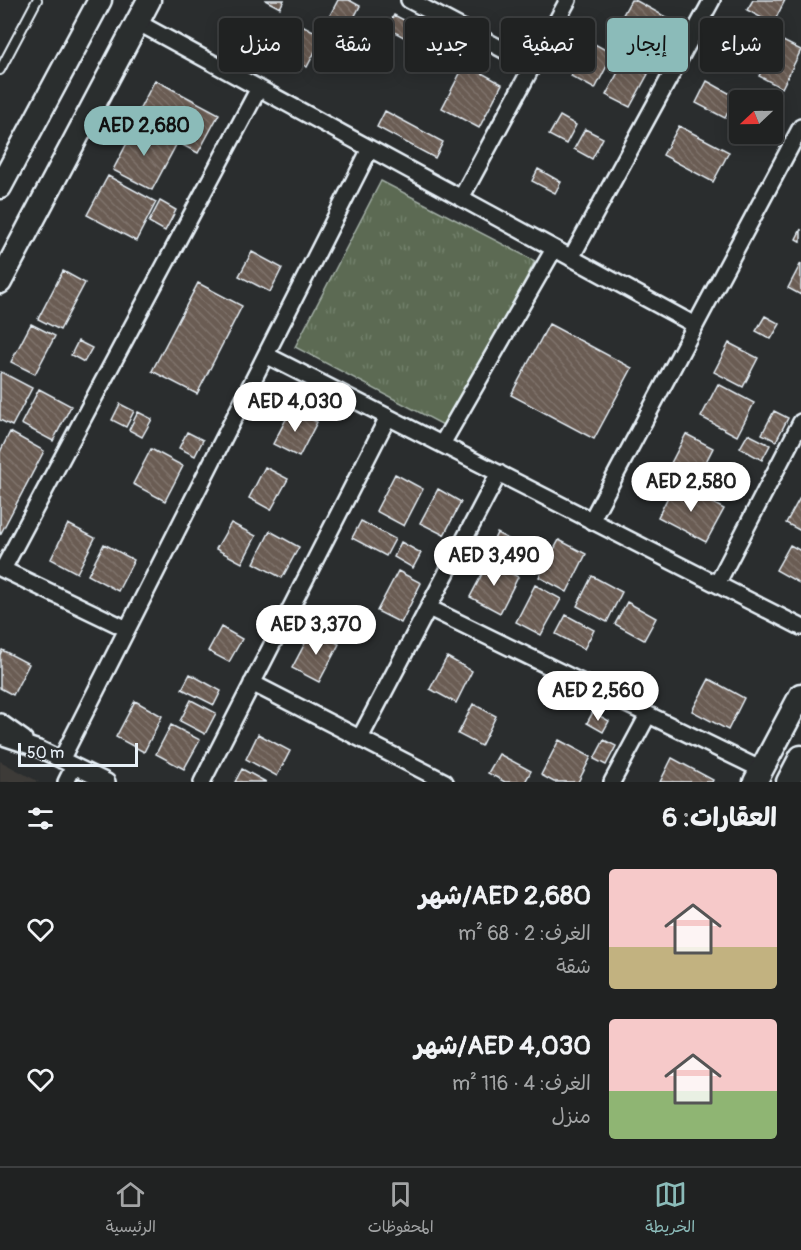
<!DOCTYPE html>
<html lang="ar">
<meta charset="utf-8">
<style>
body{margin:0;font-family:Pangolin,"Playpen Sans Arabic",sans-serif;background:#2d2f2f;color:#f1f3f6;direction:rtl;height:100vh;display:flex;flex-direction:column;font-size:22px;white-space:nowrap}
*{box-sizing:border-box;margin:0}
p{font-size:20px;color:#a2a4a5}
.icon{flex:none;width:33px;height:33px;fill:none;stroke:currentColor;stroke-width:2;stroke-linecap:round;stroke-linejoin:round}
.map{position:relative;height:782px;overflow:hidden;direction:ltr}
.panel{display:flex;flex-direction:column;background:#202222;flex:1}
.panel>*{flex:none}
.hud{position:absolute;left:18px;top:18px;width:765px;height:54px;direction:rtl;display:flex;gap:12px}
.needle{width:39px;rotate:248deg}
.controls{position:absolute;left:729px;top:90px;display:grid;gap:12px}
.controls a{display:grid;place-items:center;width:54px;height:54px;border-radius:6px;background:#202222;box-shadow:0 3px 15px #0003,0 0 0 2px #3d3f40;font-size:30px}
.scale{position:absolute;left:18px;bottom:15px;width:120px;box-sizing:border-box;padding-left:6px;border:3px solid #e8f1f8;border-top:0;font-size:16px;line-height:21px;white-space:nowrap;color:#e8f1f8;-webkit-text-stroke:4px #2a2d2e;paint-order:stroke}
.price{position:absolute;translate:-50% -51px;padding:0 14px;border-radius:21px;background:#fff;color:#222;font-size:20px;line-height:39px;filter:drop-shadow(0 2px 3px #0008)}
.price::after{content:'';position:absolute;left:50%;top:36px;width:18px;height:14px;margin-left:-9px;background:inherit;clip-path:polygon(0 0,100% 0,50% 100%)}
.price.active{background:#8bbbb9;color:#111}
ul{padding:0;list-style:none}
li{display:flex;align-items:center;gap:18px;height:150px;padding:0 24px}
li span{display:grid;place-items:center;flex:none;width:168px;height:120px;border-radius:6px;color:#555}
li>.icon{margin-inline-start:auto}
span .icon{width:72px;height:72px;fill:#fffc;stroke-width:1}
li b{font-size:26px}
h2{display:flex;justify-content:space-between;align-items:center;height:72px;padding:0 24px;font-size:26px}
.tag{padding:0 21px;border-radius:6px;background:#202222;box-shadow:0 3px 15px #0003,0 0 0 2px #3d3f40;font-size:21px;line-height:54px}
.tag.active{background:#8bbbb9;color:#111}
.menu{display:flex;justify-content:space-around;align-items:center;height:84px;border-top:2px solid #3d3f40;background:#202222;font-size:16px;color:#a2a4a5}
.menu a{display:grid;justify-items:center;gap:3px}
.menu .active{color:#8bbbb9}
.map>svg:first-child{display:block}
.built{fill:#3d3b39}
.grass{fill:url(#grass-tufts);stroke:#a2aea5;stroke-width:1.5}
.building{fill:url(#building-back-hatch);stroke:#e8f1f8;stroke-width:1.5}
.lines{fill:none;stroke-linecap:round;stroke-linejoin:round}
.lane-casing{stroke:#e8f1f8;stroke-width:12}
.street-casing{stroke:#e8f1f8;stroke-width:20}
.secondary-casing{stroke:#e8f1f8;stroke-width:27}
.lane{stroke:#2a2d2e;stroke-width:8}
.street{stroke:#2a2d2e;stroke-width:15}
.secondary{stroke:#2a2d2e;stroke-width:22}
</style>
<div class="map">
<svg width="801" height="782" viewBox="0 0 801 782">
<defs>
<pattern id="grass-tufts" width="24" height="20" patternUnits="userSpaceOnUse" patternTransform="scale(1.5)"><rect width="24" height="20" fill="#5b6a52"/><path d="M3 7l-1-3M5 7V3M7 7l1-3M15 17l-1-3M17 17v-4M19 17l1-3" fill="none" stroke="#73806c"/></pattern>
<pattern id="building-back-hatch" width="6" height="6" patternUnits="userSpaceOnUse" patternTransform="scale(1.5)"><rect width="6" height="6" fill="#6a5b52"/><path d="M-1 5l2 2M0 0l6 6M5-1l2 2" fill="none" stroke="#7f736c"/></pattern>
</defs>
<rect width="100%" height="100%" fill="#2a2d2e"/>
<filter id="ink" filterUnits="userSpaceOnUse"><feTurbulence type="fractalNoise" baseFrequency=".0167" numOctaves="2"/><feDisplacementMap in="SourceGraphic" scale="12" xChannelSelector="R" yChannelSelector="G"/><feConvolveMatrix kernelMatrix="1 2 1 2 8 2 1 2 1" color-interpolation-filters="sRGB"/></filter>
<g filter="url(#ink)">
<path class="built" d="M 0,761 L 39,782 L 0,782 Z"/>
<path class="grass" d="M 381,181 L 535,261 L 449,428 L 295,347 Z"/>
<path class="building" d="M 265,0 L 284,0 L 280,8 Z
M 338,0 L 349,0 L 360,6 L 347,31 L 327,21 Z
M 631,0 L 635,0 L 673,21 L 654,58 L 612,35 Z
M 753,0 L 785,0 L 773,24 L 747,10 Z
M 394,15 L 433,35 L 426,49 L 387,28 Z
M 298,23 L 323,36 L 307,67 L 282,54 Z
M 736,29 L 762,43 L 747,72 L 721,58 Z
M 779,39 L 801,50 L 782,88 L 759,76 Z
M 589,41 L 613,54 L 595,89 L 571,76 Z
M 624,61 L 648,74 L 630,107 L 606,95 Z
M 465,64 L 502,84 L 479,128 L 442,108 Z
M 155,80 L 219,114 L 198,153 L 134,120 Z
M 707,81 L 736,97 L 725,118 L 696,103 Z
M 385,111 L 443,142 L 435,158 L 377,127 Z
M 560,116 L 576,125 L 566,144 L 549,135 Z
M 137,124 L 176,145 L 152,190 L 113,170 Z
M 679,126 L 729,152 L 713,182 L 663,155 Z
M 585,129 L 603,138 L 592,159 L 574,149 Z
M 538,169 L 561,182 L 555,193 L 532,181 Z
M 108,176 L 156,202 L 136,241 L 87,215 Z
M 160,201 L 176,210 L 165,231 L 149,222 Z
M 801,229 L 801,242 L 796,239 Z
M 252,252 L 282,268 L 270,292 L 239,276 Z
M 801,263 L 801,295 L 788,288 Z
M 63,271 L 85,283 L 60,330 L 38,319 Z
M 198,283 L 242,306 L 197,394 L 152,371 Z
M 765,316 L 780,324 L 771,339 L 756,331 Z
M 31,324 L 55,336 L 35,374 L 11,362 Z
M 549,324 L 632,368 L 594,439 L 511,395 Z
M 78,341 L 92,348 L 84,362 L 71,355 Z
M 729,343 L 758,358 L 743,387 L 714,372 Z
M 1,372 L 32,388 L 12,426 L 0,420 L 0,374 Z
M 718,384 L 754,403 L 737,436 L 701,417 Z
M 39,389 L 71,406 L 53,441 L 21,424 Z
M 120,404 L 134,411 L 126,427 L 112,420 Z
M 292,408 L 317,422 L 299,457 L 273,444 Z
M 774,411 L 788,418 L 776,441 L 762,434 Z
M 138,412 L 152,419 L 142,437 L 129,430 Z
M 10,432 L 44,451 L 0,535 L 0,452 Z
M 187,432 L 203,440 L 195,456 L 179,448 Z
M 686,434 L 713,448 L 696,481 L 669,467 Z
M 748,434 L 770,445 L 762,460 L 740,448 Z
M 151,449 L 183,466 L 165,501 L 133,484 Z
M 265,467 L 288,479 L 271,510 L 249,498 Z
M 395,474 L 423,489 L 404,526 L 376,511 Z
M 675,483 L 724,509 L 706,542 L 658,517 Z
M 438,489 L 461,502 L 444,535 L 420,523 Z
M 801,496 L 801,531 L 786,523 Z
M 361,521 L 395,539 L 386,556 L 352,538 Z
M 231,523 L 256,536 L 242,563 L 216,549 Z
M 68,524 L 95,538 L 77,573 L 51,559 Z
M 270,531 L 299,547 L 282,578 L 254,563 Z
M 497,533 L 525,548 L 516,567 L 488,552 Z
M 559,540 L 586,554 L 567,592 L 539,577 Z
M 401,542 L 421,553 L 413,568 L 394,557 Z
M 104,544 L 134,560 L 118,591 L 88,575 Z
M 790,545 L 801,551 L 801,584 L 776,570 Z
M 489,561 L 518,577 L 500,613 L 470,597 Z
M 398,571 L 421,583 L 401,623 L 377,611 Z
M 592,576 L 622,592 L 607,622 L 577,606 Z
M 535,585 L 561,599 L 541,635 L 516,622 Z
M 627,602 L 656,618 L 644,640 L 615,624 Z
M 566,615 L 594,630 L 584,649 L 556,634 Z
M 221,627 L 242,639 L 229,662 L 208,651 Z
M 312,630 L 339,644 L 319,682 L 292,668 Z
M 2,650 L 29,664 L 13,695 L 0,688 L 0,655 Z
M 447,657 L 472,671 L 456,703 L 430,689 Z
M 190,674 L 221,691 L 214,705 L 182,689 Z
M 709,679 L 744,698 L 728,730 L 692,711 Z
M 191,700 L 216,713 L 205,734 L 180,721 Z
M 135,701 L 162,716 L 144,752 L 116,737 Z
M 473,704 L 496,716 L 481,746 L 458,734 Z
M 593,712 L 609,721 L 603,732 L 587,723 Z
M 171,725 L 200,740 L 184,769 L 156,754 Z
M 258,734 L 290,751 L 277,776 L 246,759 Z
M 559,740 L 591,757 L 578,782 L 554,782 L 541,775 Z
M 604,740 L 616,746 L 606,765 L 594,759 Z
M 499,754 L 531,771 L 525,782 L 505,782 L 488,773 Z
M 672,758 L 713,780 L 712,782 L 660,782 Z
M 242,769 L 266,782 L 235,782 Z"/>
<g class="lines">
<g class="lane-casing">
<path id="lane" d="M 0,70 L 37,0"/>
</g>
<g class="street-casing">
<path id="street" d="M 409,0 L 532,65
M 137,22 L 695,325
M 461,198 L 568,0
M 571,258 L 712,0
M 266,355 L 801,627
M 442,444 L 554,249
M 591,521 L 801,127
M 0,568 L 127,629
M 3,569 L 259,88
M 717,584 L 801,422
M 429,608 L 762,770
M 252,683 L 445,782
M 0,722 L 24,739
M 0,736 L 39,749 L 107,782
M 360,738 L 499,473
M 61,760 L 370,149
M 66,782 L 74,766
M 202,782 L 388,417
M 612,782 L 648,715"/>
</g>
<g class="secondary-casing">
<path id="secondary" d="M 0,187 L 100,0
M 0,282 L 149,0
M 755,782 L 801,695
M 788,782 L 801,757"/>
</g>
<use href="#lane" class="lane"/>
<use href="#street" class="street"/>
<use href="#secondary" class="secondary"/>
</g>
</g>
</svg>
<div class="controls">
<a><svg class="needle" viewBox="-14 -14 28 28"><path d="M0-13l5 13h-10z" fill="#e53935"/><path d="M0 13l5-13h-10z" fill="#a2a4a5"/></svg></a>
</div>
<div class="scale">50 m</div>
<b class="price active" style="left:144px;top:157px">AED 2,680</b>
<b class="price" style="left:295px;top:433px">AED 4,030</b>
<b class="price" style="left:691px;top:513px">AED 2,580</b>
<b class="price" style="left:494px;top:587px">AED 3,490</b>
<b class="price" style="left:316px;top:656px">AED 3,370</b>
<b class="price" style="left:598px;top:722px">AED 2,560</b>
<div class="hud">
<a class="tag">شراء</a>
<a class="tag active">إيجار</a>
<a class="tag">تصفية</a>
<a class="tag">جديد</a>
<a class="tag">شقة</a>
<a class="tag">منزل</a>
</div>
</div>
<section class="panel">
<h2>العقارات: 6<svg class="icon" aria-label="filters" viewBox="0 0 24 24"><path d="M4 7h16M4 17h16"/><circle cx="9" cy="7" r="2"/><circle cx="15" cy="17" r="2"/></svg></h2>
<ul>
<li><span style="background:linear-gradient(#f6c9c9 65%,#c2b280 0)"><svg class="icon" aria-label="home" viewBox="0 0 24 24"><path d="M3 11l9-7 9 7M6 9v11h12V9"/></svg></span><div><b>AED 2,680/شهر</b><p>الغرف: 2 · 68 m²</p><p>شقة</p></div><svg class="icon" aria-label="heart" viewBox="0 0 24 24"><path d="M12 20l-8-8c-3-5 5-10 8-4 3-6 11-1 8 4z"/></svg></li>
<li><span style="background:linear-gradient(#f6c9c9 60%,#8fb573 0)"><svg class="icon" aria-label="home" viewBox="0 0 24 24"><path d="M3 11l9-7 9 7M6 9v11h12V9"/></svg></span><div><b>AED 4,030/شهر</b><p>الغرف: 4 · 116 m²</p><p>منزل</p></div><svg class="icon" aria-label="heart" viewBox="0 0 24 24"><path d="M12 20l-8-8c-3-5 5-10 8-4 3-6 11-1 8 4z"/></svg></li>
</ul>
</section>
<nav class="menu">
<a class="active"><svg class="icon" aria-label="map" viewBox="0 0 24 24"><path d="M3 6l6-2 6 2 6-2v14l-6 2-6-2-6 2zM9 4v14M15 6v14"/></svg>الخريطة</a>
<a><svg class="icon" aria-label="saved" viewBox="0 0 24 24"><path d="M7 4h10v16l-5-4-5 4z"/></svg>المحفوظات</a>
<a><svg class="icon" aria-label="home" viewBox="0 0 24 24"><path d="M3 11l9-7 9 7M6 9v11h12V9"/></svg>الرئيسية</a>
</nav>
